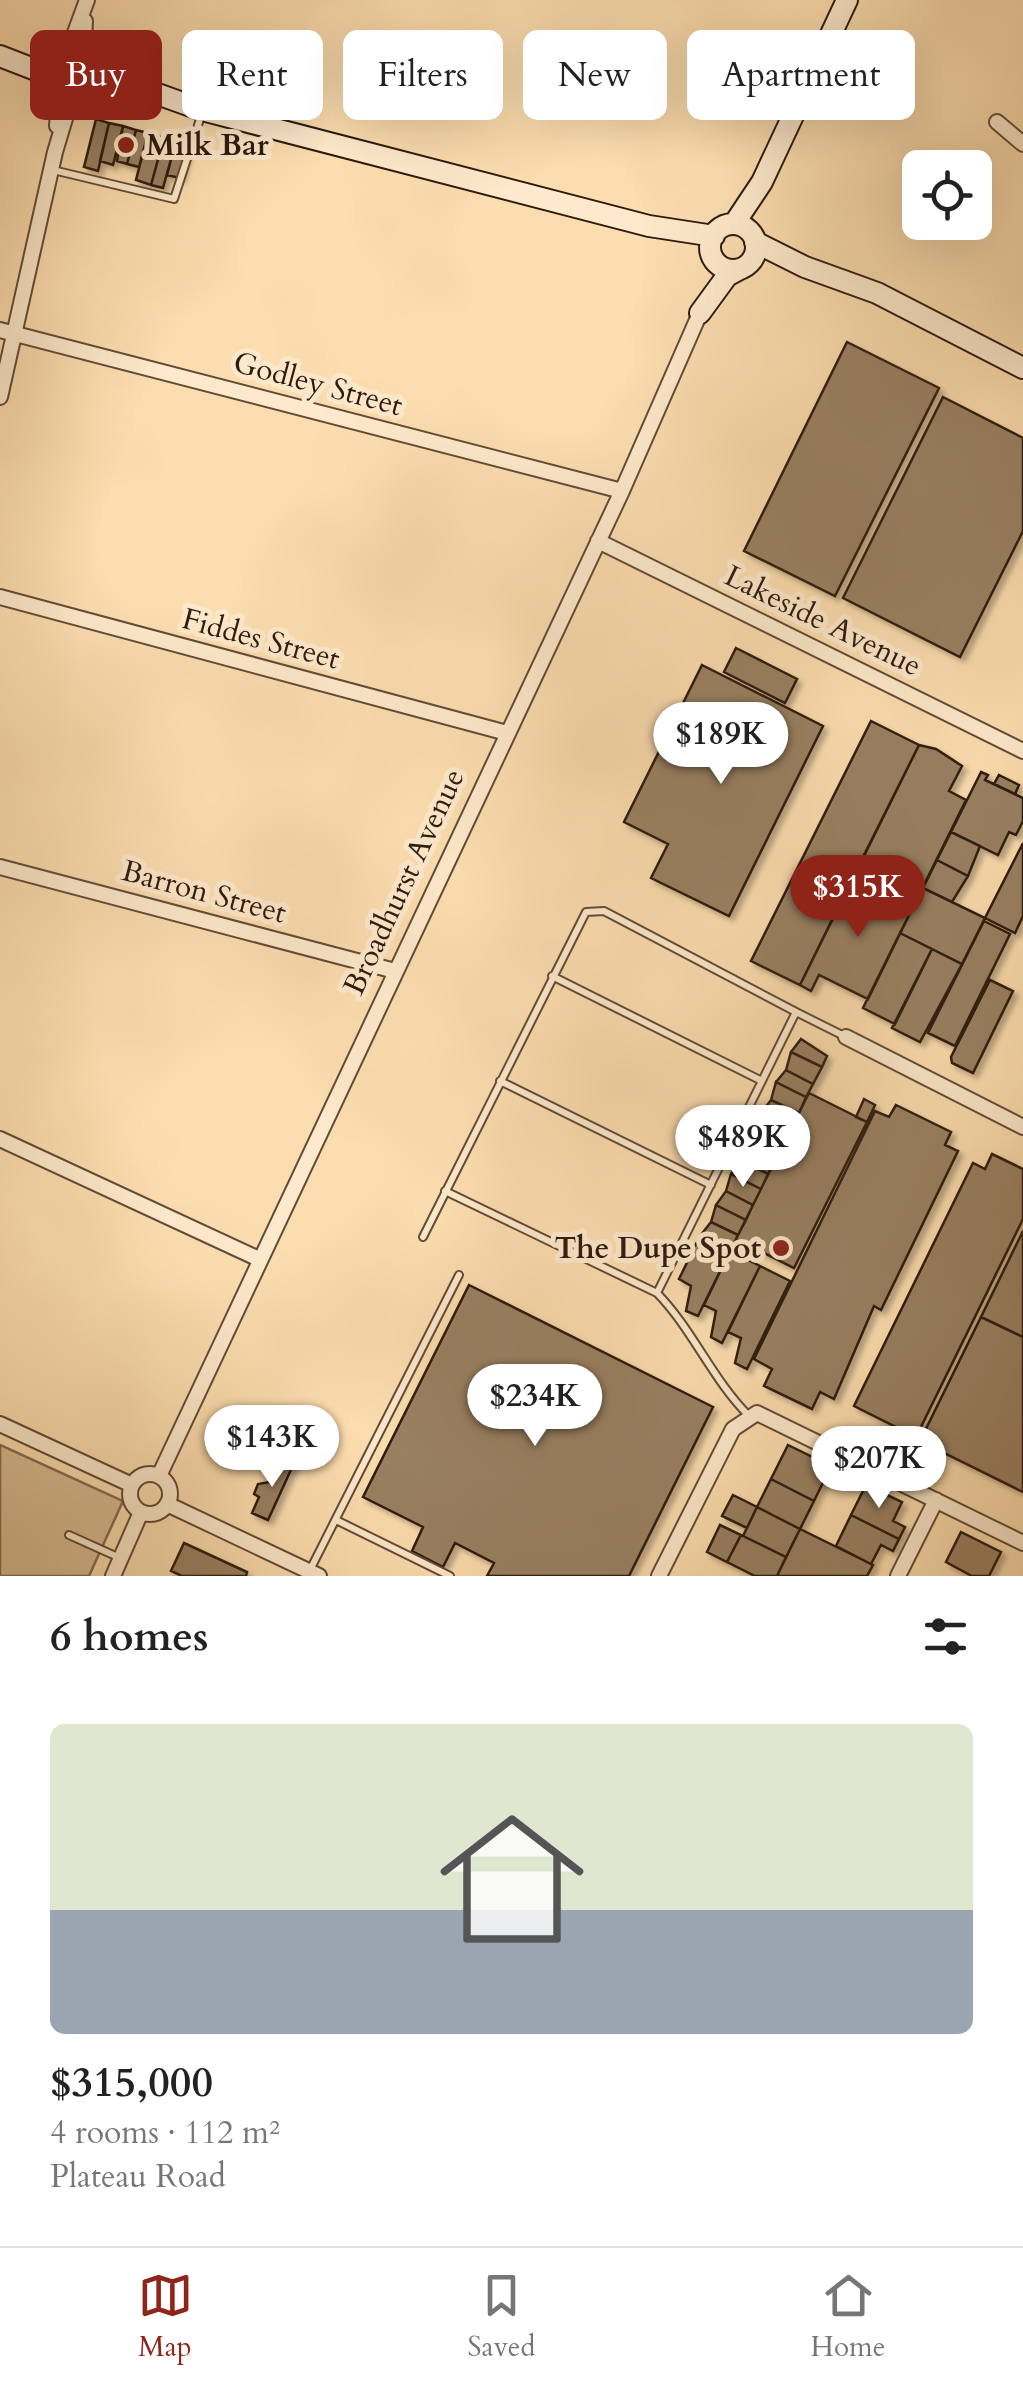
<!DOCTYPE html>
<meta charset="utf-8">
<style>
body{margin:0;font-family:Cardo,serif;background:#f6f6f6;color:#222;height:100vh;display:flex;flex-direction:column;font-size:38px;white-space:nowrap}
*{box-sizing:border-box;margin:0}
p{font-size:32px;color:#767676}
.icon{flex:none;width:55px;height:55px;fill:none;stroke:currentColor;stroke-width:2;stroke-linecap:round;stroke-linejoin:round}
.map{position:relative;height:1576px;overflow:hidden}
.panel{display:flex;flex-direction:column;background:#fff;flex:1}
.panel>*{flex:none}
.hud{position:absolute;left:30px;top:30px;width:965px;height:90px;display:flex;gap:20px}
.fabs{position:absolute;left:902px;top:150px;display:grid;gap:20px}
.fabs a{display:grid;place-items:center;width:90px;height:90px;border-radius:15px;background:#fff;box-shadow:0 10px 40px #0002;font-size:50px}
.price{position:absolute;translate:-50% -85px;padding:0 22px;border-radius:35px;background:#fff;color:#222;font-size:32px;line-height:65px;filter:drop-shadow(0 2px 5px #0008)}
.price::after{content:'';position:absolute;left:50%;top:60px;width:30px;height:22px;margin-left:-15px;background:inherit;clip-path:polygon(0 0,100% 0,50% 100%)}
.price.on{background:#8f2418;color:#fff}
ul{padding:0;list-style:none}
li{display:grid;align-content:center;gap:20px;height:530px;padding:0 50px}
li span{display:grid;place-items:center;height:310px;border-radius:15px;color:#555}
li>.icon{margin-inline-start:auto}
span .icon{width:180px;height:180px;fill:#fffc;stroke-width:1}
li b{font-size:42px}
h2{display:flex;justify-content:space-between;align-items:center;height:120px;padding:0 50px;font-size:42px}
.tag{padding:0 35px;border-radius:15px;background:#fff;box-shadow:0 10px 40px #0002;font-size:35px;line-height:90px}
.tag.on{background:#8f2418;color:#fff}
.tab-bar{display:flex;justify-content:space-around;align-items:center;height:140px;border-top:2px solid #e0e0e0;background:#fff;font-size:28px;color:#767676}
.tab-bar a{display:grid;justify-items:center;gap:5px}
.tab-bar .on{color:#8f2418}
.map>svg:first-child{display:block}
.green{fill:#d9bc94;stroke:#846c52;stroke-width:2.5}
.building{fill:#998062;stroke:#2e1b0f;stroke-width:2.5;filter:url(#shadow)}
.lines{fill:none;stroke-linecap:round;stroke-linejoin:round}
.lane-casing{stroke:#624c37;stroke-width:10}
.street-casing{stroke:#624c37;stroke-width:18}
.secondary-casing{stroke:#2e1b0f;stroke-width:24}
.lane{stroke:#fde9cb;stroke-width:6}
.street{stroke:#fde9cb;stroke-width:14}
.secondary{stroke:#fde9cb;stroke-width:20}
.poi-dot{fill:#8f2418;stroke:#fde9cb;stroke-width:4}
.labels{text-anchor:middle;dominant-baseline:central;stroke-width:10;stroke-linejoin:round;paint-order:stroke}
.poi-label{font-size:30px;font-weight:bold;fill:#2e1b0f;stroke:#fde9cb;text-anchor:start}
.street-label{font-size:30px;fill:#2e1b0f;stroke:#fde9cb}
</style>
<div class="map">
<svg width="1023" height="1576" viewBox="0 0 1023 1576">
<defs>
<filter id="shadow"><feDropShadow dx="4.5" dy="4.5" stdDeviation="2.5" flood-color="#0004"/></filter>
</defs>
<rect width="100%" height="100%" fill="#fcddaf"/>
<filter id="stains"><feTurbulence type="fractalNoise" baseFrequency=".002" numOctaves="4"/><feColorMatrix values="0 0 0 0 .2 0 0 0 0 .09 0 0 0 0 .02 0 0 0 .5 -.17"/></filter>
<radialGradient id="worn" r=".72"><stop offset=".6" stop-color="#630" stop-opacity="0"/><stop offset="1" stop-color="#630" stop-opacity=".3"/></radialGradient>
<path class="green" d="M 0,1445 L 123,1501 L 89,1576 L 0,1576 Z"/>
<path class="building" d="M 96,119 L 109,123 L 98,171 L 84,167 Z
M 109,123 L 123,126 L 113,165 L 100,161 Z
M 123,126 L 136,130 L 127,164 L 117,161 Z
M 136,130 L 148,133 L 139,167 L 127,164 Z
M 148,133 L 164,138 L 151,185 L 136,180 Z
M 164,138 L 176,141 L 163,188 L 151,185 Z
M 176,141 L 189,144 L 180,178 L 167,175 Z
M 847,342 L 939,388 L 835,596 L 744,551 Z
M 943,397 L 1023,438 L 1023,531 L 960,657 L 843,598 Z
M 736,648 L 797,679 L 785,703 L 724,672 Z
M 702,665 L 823,726 L 729,916 L 651,878 L 668,844 L 624,822 Z
M 871,721 L 919,745 L 800,985 L 751,961 Z
M 919,745 L 936,749 L 962,766 L 949,791 L 966,800 L 912,909 L 852,879 Z
M 981,772 L 988,775 L 985,780 L 1023,798 L 1023,821 L 1016,835 L 1009,832 L 998,855 L 951,832 Z
M 999,775 L 1019,785 L 1015,794 L 994,784 Z
M 951,832 L 980,846 L 968,876 L 937,860 Z
M 1023,843 L 1023,916 L 1015,933 L 985,918 Z
M 937,860 L 968,876 L 952,902 L 923,888 Z
M 852,879 L 912,909 L 868,999 L 819,975 L 811,991 L 800,985 Z
M 923,888 L 985,918 L 962,964 L 900,933 Z
M 984,921 L 1010,934 L 955,1046 L 928,1033 Z
M 900,933 L 932,949 L 895,1024 L 863,1008 Z
M 932,949 L 962,964 L 920,1042 L 892,1028 Z
M 990,980 L 1013,991 L 973,1073 L 952,1063 L 951,1057 Z
M 801,1039 L 827,1056 L 822,1067 L 791,1052 Z
M 791,1052 L 822,1067 L 813,1084 L 786,1070 Z
M 786,1070 L 813,1084 L 806,1097 L 776,1082 Z
M 776,1082 L 806,1097 L 799,1113 L 771,1100 Z
M 809,1093 L 867,1122 L 794,1268 L 736,1239 Z
M 864,1099 L 875,1105 L 867,1122 L 856,1117 Z
M 771,1100 L 799,1113 L 791,1128 L 761,1113 Z
M 896,1105 L 951,1132 L 945,1145 L 958,1151 L 881,1310 L 874,1306 L 834,1399 L 820,1392 L 812,1409 L 764,1386 L 772,1369 L 754,1359 L 875,1111 L 889,1117 Z
M 761,1113 L 791,1128 L 783,1144 L 756,1130 Z
M 756,1130 L 783,1144 L 776,1158 L 746,1143 Z
M 746,1143 L 776,1158 L 768,1174 L 741,1160 Z
M 992,1154 L 1023,1169 L 1023,1219 L 916,1437 L 854,1406 L 973,1163 L 985,1169 Z
M 741,1160 L 768,1174 L 761,1189 L 731,1174 Z
M 731,1174 L 761,1189 L 753,1205 L 726,1191 Z
M 726,1191 L 753,1205 L 746,1220 L 716,1205 Z
M 716,1205 L 746,1220 L 738,1235 L 711,1222 Z
M 711,1222 L 738,1235 L 730,1251 L 700,1236 Z
M 1023,1231 L 1023,1337 L 981,1317 Z
M 700,1236 L 730,1251 L 698,1316 L 686,1311 L 691,1286 L 679,1279 Z
M 730,1251 L 760,1266 L 722,1343 L 711,1337 L 716,1311 L 704,1305 Z
M 760,1266 L 790,1281 L 747,1369 L 735,1363 L 741,1338 L 728,1332 Z
M 469,1285 L 713,1407 L 629,1576 L 487,1576 L 494,1563 L 455,1543 L 443,1567 L 412,1551 L 423,1527 L 363,1497 Z
M 981,1317 L 1023,1337 L 1023,1492 L 920,1441 Z
M 788,1445 L 831,1466 L 814,1501 L 771,1479 Z
M 281,1457 L 294,1463 L 268,1520 L 252,1513 L 259,1497 L 254,1494 L 258,1484 L 270,1482 Z
M 771,1479 L 814,1501 L 800,1529 L 757,1507 Z
M 866,1485 L 902,1502 L 893,1521 L 905,1527 L 899,1539 L 851,1515 Z
M 733,1495 L 757,1507 L 747,1528 L 722,1516 Z
M 757,1507 L 800,1529 L 786,1557 L 743,1536 Z
M 851,1515 L 899,1539 L 893,1551 L 881,1545 L 871,1564 L 836,1546 Z
M 720,1525 L 741,1535 L 727,1562 L 707,1552 Z
M 800,1529 L 873,1565 L 867,1576 L 777,1576 Z
M 961,1532 L 1001,1552 L 989,1576 L 972,1576 L 946,1562 Z
M 741,1535 L 786,1557 L 777,1576 L 755,1576 L 727,1562 Z
M 184,1543 L 247,1572 L 246,1576 L 182,1576 L 171,1571 Z"/>
<g class="lines">
<g class="lane-casing">
<path id="lane" d="M 53,170 L 174,199 L 201,116
M 552,976 L 762,1081
M 500,1081 L 711,1185
M 445,1191 L 657,1293
M 423,1237 L 586,912 L 604,911 L 796,1012
M 749,1416 C 712,1379 693,1330 657,1293 L 796,1012 L 846,1037
M 336,1520 L 450,1576
M 69,1535 L 120,1558
M 310,1570 L 459,1275"/>
</g>
<g class="street-casing">
<path id="street" d="M 66,57 L 87,0
M 83,61 L 85,21
M 997,122 L 1023,144
M 57,126 L 60,88
M 0,330 L 622,491
M 0,397 L 55,152 L 73,92
M 598,541 L 1023,751
M 0,597 L 507,733
M 0,867 L 395,971
M 846,1037 L 1023,1127
M 0,1139 L 259,1259
M 0,1424 L 132,1485
M130 1494a20 20 0 1 1 40 0a20 20 0 1 1-40 0Z
M 159,1476 L 622,491 L 700,313
M 167,1504 L 319,1576
M 113,1576 L 141,1512
M 659,1576 L 733,1429 L 757,1413 L 1023,1543
M 898,1576 L 936,1500"/>
</g>
<g class="secondary-casing">
<path id="secondary" d="M 0,56 L 54,77
M53 74a18 18 0 1 1 36 0a18 18 0 1 1-36 0Z
M 88,69 L 202,110 L 649,226 L 714,236
M 734,224 L 762,182 L 847,0
M710 247a23 23 0 1 1 46 0a23 23 0 1 1-46 0Z
M 755,242 L 805,267 L 877,293 L 1023,368
M 700,313 L 727,276 L 740,269"/>
</g>
<use href="#lane" class="lane"/>
<use href="#street" class="street"/>
<use href="#secondary" class="secondary"/>
</g>
<g class="poi-dot">
<circle cx="126" cy="145" r="10"/>
<circle cx="781" cy="1248" r="10"/>
</g>
<g class="labels">
<g class="poi-label">
<text x="146" y="145">Milk Bar</text>
<text x="761" y="1248" text-anchor="end">The Dupe Spot</text>
</g>
<g class="street-label">
<text transform="translate(318 384) rotate(15)">Godley Street</text>
<text transform="translate(823 621) rotate(26)">Lakeside Avenue</text>
<text transform="translate(261 639) rotate(15)">Fiddes Street</text>
<text transform="translate(404 882) rotate(-65)">Broadhurst Avenue</text>
<text transform="translate(204 892) rotate(15)">Barron Street</text>
</g>
</g>
<rect width="100%" height="100%" filter="url(#stains)"/>
<rect width="100%" height="100%" fill="url(#worn)"/>
</svg>
<div class="fabs">
<a><svg class="icon" aria-label="locate" viewBox="0 0 24 24"><circle cx="12" cy="12" r="6"/><path d="M12 2v4M12 18v4M2 12h4M18 12h4"/></svg></a>
</div>
<b class="price" style="left:721px;top:787px">$189K</b>
<b class="price on" style="left:858px;top:940px">$315K</b>
<b class="price" style="left:743px;top:1190px">$489K</b>
<b class="price" style="left:535px;top:1449px">$234K</b>
<b class="price" style="left:272px;top:1490px">$143K</b>
<b class="price" style="left:879px;top:1511px">$207K</b>
<div class="hud">
<a class="tag on">Buy</a>
<a class="tag">Rent</a>
<a class="tag">Filters</a>
<a class="tag">New</a>
<a class="tag">Apartment</a>
</div>
</div>
<section class="panel">
<h2>6 homes<svg class="icon" aria-label="filters" viewBox="0 0 24 24"><path d="M4 7h16M4 17h16"/><circle cx="9" cy="7" r="2"/><circle cx="15" cy="17" r="2"/></svg></h2>
<ul>
<li><span style="background:linear-gradient(#dfe7d0 60%,#9aa5b1 0)"><svg class="icon" aria-label="home" viewBox="0 0 24 24"><path d="M3 11l9-7 9 7M6 9v11h12V9"/></svg></span><div><b>$315,000</b><p>4 rooms · 112 m²</p><p>Plateau Road</p></div></li>
</ul>
</section>
<nav class="tab-bar">
<a class="on"><svg class="icon" aria-label="map" viewBox="0 0 24 24"><path d="M3 6l6-2 6 2 6-2v14l-6 2-6-2-6 2zM9 4v14M15 6v14"/></svg>Map</a>
<a><svg class="icon" aria-label="saved" viewBox="0 0 24 24"><path d="M7 4h10v16l-5-4-5 4z"/></svg>Saved</a>
<a><svg class="icon" aria-label="home" viewBox="0 0 24 24"><path d="M3 11l9-7 9 7M6 9v11h12V9"/></svg>Home</a>
</nav>
